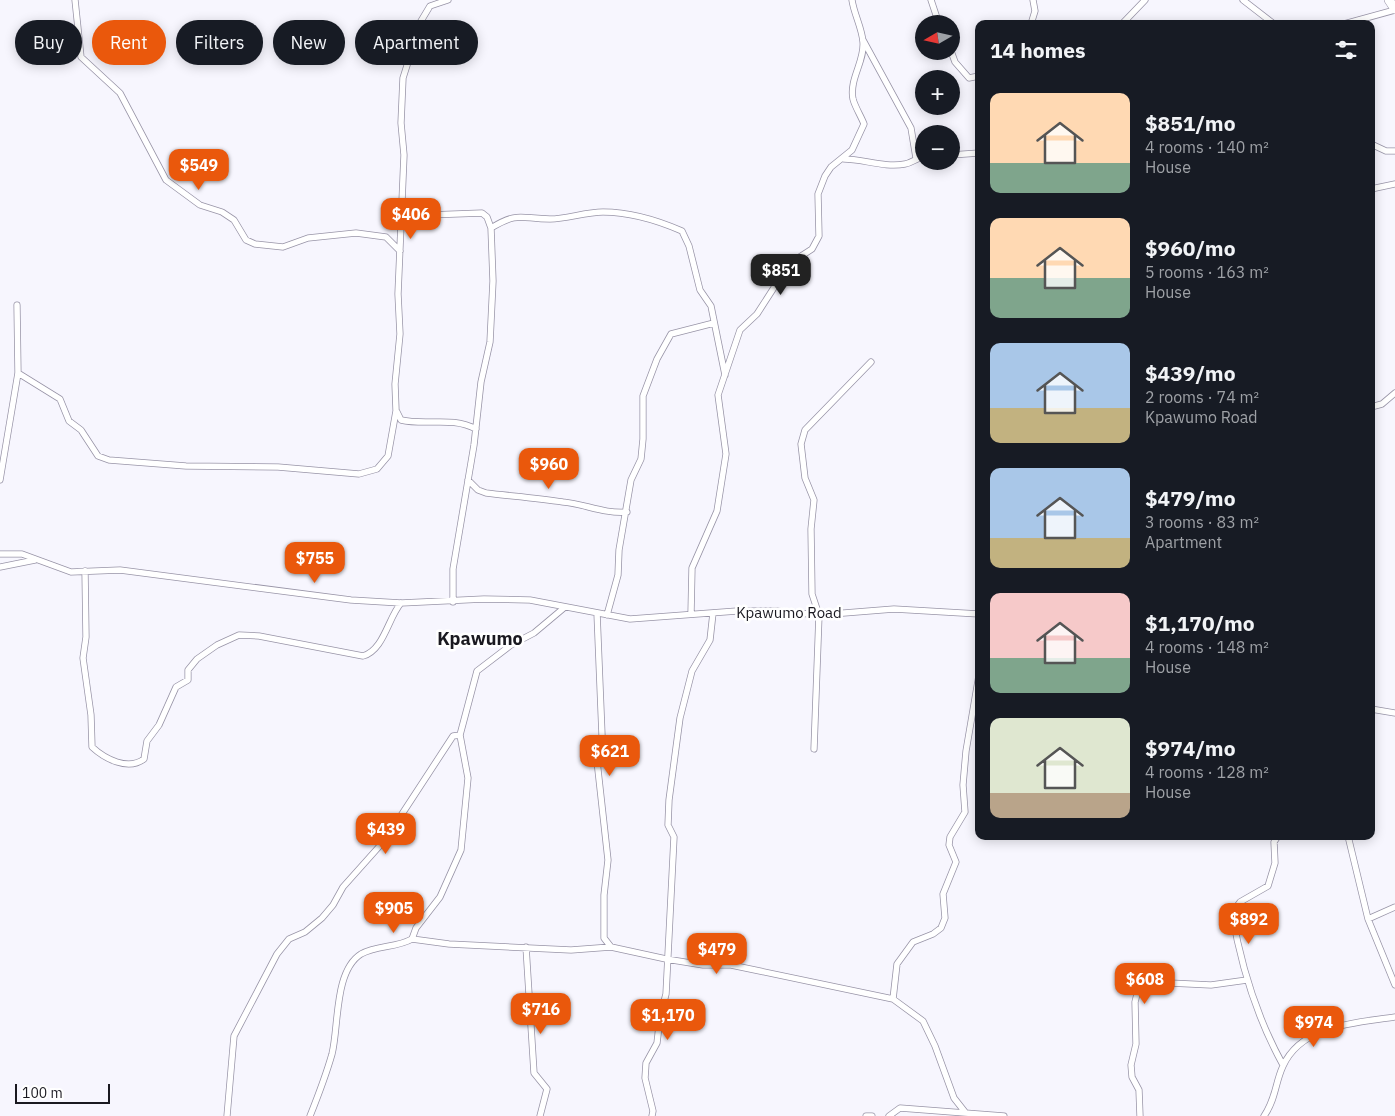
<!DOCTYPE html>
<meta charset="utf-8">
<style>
body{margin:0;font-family:"IBM Plex Sans",sans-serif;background:#20242c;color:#f1f3f6;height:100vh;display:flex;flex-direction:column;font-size:19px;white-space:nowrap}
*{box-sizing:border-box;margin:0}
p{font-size:16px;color:#9ea1a6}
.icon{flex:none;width:28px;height:28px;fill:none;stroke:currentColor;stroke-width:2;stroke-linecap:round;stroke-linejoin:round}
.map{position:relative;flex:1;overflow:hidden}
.details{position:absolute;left:975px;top:20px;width:400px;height:820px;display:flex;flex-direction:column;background:#171b24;border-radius:10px;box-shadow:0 2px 12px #0003}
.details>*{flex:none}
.top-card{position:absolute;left:15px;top:20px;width:475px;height:45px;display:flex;gap:10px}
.needle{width:32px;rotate:261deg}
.fabs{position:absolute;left:915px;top:15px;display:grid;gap:10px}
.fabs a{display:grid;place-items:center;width:45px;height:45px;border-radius:50%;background:#171b24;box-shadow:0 2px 12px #0003;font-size:25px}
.scale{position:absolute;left:15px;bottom:12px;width:95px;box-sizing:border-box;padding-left:5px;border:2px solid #1a1920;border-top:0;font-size:14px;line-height:18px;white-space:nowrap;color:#1a1920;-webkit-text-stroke:4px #fff;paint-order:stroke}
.price{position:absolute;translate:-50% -42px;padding:0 11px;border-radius:10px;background:#ea580c;color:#fff;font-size:16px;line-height:32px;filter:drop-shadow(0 1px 2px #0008)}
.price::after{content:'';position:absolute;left:50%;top:30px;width:15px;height:11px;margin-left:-8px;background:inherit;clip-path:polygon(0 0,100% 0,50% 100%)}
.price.current{background:#222;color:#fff}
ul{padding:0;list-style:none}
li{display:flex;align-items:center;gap:15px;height:125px;padding:0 15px}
li span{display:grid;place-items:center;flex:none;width:140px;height:100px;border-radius:10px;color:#555}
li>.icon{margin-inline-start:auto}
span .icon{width:60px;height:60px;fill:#fffc;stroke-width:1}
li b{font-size:21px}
h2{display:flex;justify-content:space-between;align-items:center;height:60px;padding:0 15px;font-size:21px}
.pill{padding:0 18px;border-radius:22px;background:#171b24;box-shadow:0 2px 12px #0003;font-size:18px;line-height:45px}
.pill.current{background:#ea580c;color:#fff}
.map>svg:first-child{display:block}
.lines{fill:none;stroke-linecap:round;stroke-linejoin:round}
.street-casing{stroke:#9894a7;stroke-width:7}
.secondary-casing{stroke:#9894a7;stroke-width:10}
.street{stroke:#fff;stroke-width:5.5}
.secondary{stroke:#fff;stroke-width:9}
.labels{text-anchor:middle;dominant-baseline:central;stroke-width:5;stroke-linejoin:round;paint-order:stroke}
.street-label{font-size:15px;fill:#1a1920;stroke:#fff}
.quarter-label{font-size:18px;font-weight:bold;fill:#1a1920;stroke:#fff}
</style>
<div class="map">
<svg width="1395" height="1116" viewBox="0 0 1395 1116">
<rect width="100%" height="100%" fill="#f7f6fe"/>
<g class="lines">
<g class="street-casing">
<path id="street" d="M 75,0 L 81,57 L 120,93 L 166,180 L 200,205 L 222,212 L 234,220 L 246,240 L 255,244 L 283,247 L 308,238 L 356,233 L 386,237 L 400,251
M 448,0 L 430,6 L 421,21 L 403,78 L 401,123 L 404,155 L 398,294 L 400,334 L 395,384 L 396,410 L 401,420 C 426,426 452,416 476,429
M 931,0 L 939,24
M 1243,0 L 1274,24
M 1031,24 L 1035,11 L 1033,0
M 1122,24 L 1145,0
M 1344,24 L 1395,10
M 863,40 L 911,128 L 916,158
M 951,51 L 955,62 L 969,78 L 979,76
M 1371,144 L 1386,151 L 1395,151
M 951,155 L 979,153
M 844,159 C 863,159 885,168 905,164 C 912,163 916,158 924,157
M 1371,189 L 1395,184
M 402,216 L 482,213 L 487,217 L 491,228 L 493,281 L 490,342 L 481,382 L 474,445 L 453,569 L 453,602
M 491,228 C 519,211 521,219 550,219 C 567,219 585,212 603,212 C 629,212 659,221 682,231 L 689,246 L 700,290 L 711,306 L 725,375
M 18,373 L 60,399 L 69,421 L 81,430 L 98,456 L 109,460 L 186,466 L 278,467 L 359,474 L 377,469 L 388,456 L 396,411
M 1371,407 L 1382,404 L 1395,393
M 0,480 L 18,373 L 17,305
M 468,480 L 478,490 L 486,493 C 511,496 537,498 563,502 C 585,504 604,514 627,512
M 0,554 L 22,554 L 71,572 L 120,570 L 351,600 L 401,603 L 484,599 L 530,600 L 630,619 L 737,611 L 776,611 L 819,615 L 894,609 L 979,614
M 0,567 L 35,560
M 85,571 L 86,637 L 83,658 L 91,715 L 92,747 C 105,759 128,771 144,759 L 147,741 L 159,725 L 176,687 L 188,680 L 188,670 L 197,659 L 217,645 L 239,635 L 259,636 L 363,656 C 384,650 388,618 401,603
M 597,613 L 602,735 L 597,761 L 608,860 L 604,895 L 604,938 L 611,947
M 691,613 L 692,568 L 717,511 L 726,454 L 718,395 L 740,330 L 757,314 L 784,272 L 795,260 L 812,249 L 819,236 L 818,194 L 825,176 L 831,167 L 852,150 L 864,124 C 861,116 855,107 853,99 C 849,79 865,61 863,42 C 862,28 854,14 852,0
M 607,615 L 618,575 L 619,550 L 631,480 L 641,459 L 643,439 L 643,396 L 657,359 L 671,334 L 714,323
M 1371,709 L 1395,713
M 814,749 L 819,615 L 812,594 L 811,529 L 814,500 L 805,478 L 801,444 L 805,430 L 871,362
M 1278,836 L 1274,842 L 1275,863 L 1268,886 L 1240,902 L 1232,913 C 1241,966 1257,1018 1283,1065
M 1348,836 L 1368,919 L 1395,985
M 1368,919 L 1395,907
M 412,939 L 449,944 L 571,950 L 611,947 L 666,959 L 703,965 L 731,965 L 893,999 L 923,1021 L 935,1046 L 954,1098 L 965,1112
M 526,947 L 534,1073 L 547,1089 L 540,1116
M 893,999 L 897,964 L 913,942 L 933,934 L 941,928 L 945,918 L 943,894 L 956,862 L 949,845 L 950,837 L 965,812 L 963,785 L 966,751 L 979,675
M 227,1116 L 234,1036 L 277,954 L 289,939 L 305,932 L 322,918 L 333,905 L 343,887 L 385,840 L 453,736 L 460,735 L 477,671 L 511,645 L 534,633 L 565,607
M 310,1116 C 318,1096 326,1075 332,1054 C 339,1026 334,971 361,954 C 377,945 396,948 412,939 L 416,928 L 440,897 L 461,850 L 468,778 L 460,735
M 652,1116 L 653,1111 L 645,1078 L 646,1063 L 657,1043 L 660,1017 L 666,994 L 674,837 L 668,825 L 669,800 L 680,718 L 692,671 L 710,640 L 713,613
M 866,1116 L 872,1116
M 889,1116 L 900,1108 L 1004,1116
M 1140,1116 L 1139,1090 L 1132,1077 L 1131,1065 L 1136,1044 L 1135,1002 L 1139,986 L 1149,982 L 1211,985 L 1247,980
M 1264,1116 C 1276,1099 1275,1083 1283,1066 C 1302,1024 1357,1023 1395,1017"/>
</g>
<g class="secondary-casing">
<path id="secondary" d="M 1389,0 L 1395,9"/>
</g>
<use href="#street" class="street"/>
<use href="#secondary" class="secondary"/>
</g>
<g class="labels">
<g class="street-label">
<text x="789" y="612">Kpawumo Road</text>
</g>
<g class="quarter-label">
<text x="480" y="638">Kpawumo</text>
</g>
</g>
</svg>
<div class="fabs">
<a><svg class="needle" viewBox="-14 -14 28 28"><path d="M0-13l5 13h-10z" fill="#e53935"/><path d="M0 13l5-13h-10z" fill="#9ea1a6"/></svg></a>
<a>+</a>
<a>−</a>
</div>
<div class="scale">100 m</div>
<b class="price" style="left:199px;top:191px">$549</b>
<b class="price" style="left:411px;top:240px">$406</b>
<b class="price current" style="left:781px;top:296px">$851</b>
<b class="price" style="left:549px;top:490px">$960</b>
<b class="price" style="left:315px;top:584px">$755</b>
<b class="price" style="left:610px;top:777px">$621</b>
<b class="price" style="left:386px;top:855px">$439</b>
<b class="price" style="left:394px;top:934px">$905</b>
<b class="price" style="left:1249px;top:945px">$892</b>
<b class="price" style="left:717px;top:975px">$479</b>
<b class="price" style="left:1145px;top:1005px">$608</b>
<b class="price" style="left:541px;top:1035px">$716</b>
<b class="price" style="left:668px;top:1041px">$1,170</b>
<b class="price" style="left:1314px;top:1048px">$974</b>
<div class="top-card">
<a class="pill">Buy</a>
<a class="pill current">Rent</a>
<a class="pill">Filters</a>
<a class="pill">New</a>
<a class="pill">Apartment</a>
</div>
<section class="details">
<h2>14 homes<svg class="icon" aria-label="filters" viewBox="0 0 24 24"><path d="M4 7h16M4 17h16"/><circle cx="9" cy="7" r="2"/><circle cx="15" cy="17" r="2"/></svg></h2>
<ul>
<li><span style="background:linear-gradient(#ffd9b3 70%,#7fa58c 0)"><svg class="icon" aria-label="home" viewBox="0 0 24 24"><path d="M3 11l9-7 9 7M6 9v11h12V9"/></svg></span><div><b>$851/mo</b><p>4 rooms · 140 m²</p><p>House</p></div></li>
<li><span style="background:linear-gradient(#ffd9b3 60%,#7fa58c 0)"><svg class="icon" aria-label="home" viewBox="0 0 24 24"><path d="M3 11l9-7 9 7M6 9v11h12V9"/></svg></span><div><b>$960/mo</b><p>5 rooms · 163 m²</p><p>House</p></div></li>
<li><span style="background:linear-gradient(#a9c7e8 65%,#c2b280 0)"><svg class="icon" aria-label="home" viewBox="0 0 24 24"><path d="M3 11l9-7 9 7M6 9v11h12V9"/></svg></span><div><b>$439/mo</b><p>2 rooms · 74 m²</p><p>Kpawumo Road</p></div></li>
<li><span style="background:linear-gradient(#a9c7e8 70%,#c2b280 0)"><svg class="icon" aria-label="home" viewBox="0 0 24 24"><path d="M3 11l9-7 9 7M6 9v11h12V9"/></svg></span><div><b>$479/mo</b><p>3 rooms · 83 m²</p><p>Apartment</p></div></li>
<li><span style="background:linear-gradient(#f6c9c9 65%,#7fa58c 0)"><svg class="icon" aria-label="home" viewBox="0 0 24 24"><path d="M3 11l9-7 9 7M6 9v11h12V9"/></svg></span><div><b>$1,170/mo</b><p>4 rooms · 148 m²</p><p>House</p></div></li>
<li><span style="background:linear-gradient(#dfe7d0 75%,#b9a48a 0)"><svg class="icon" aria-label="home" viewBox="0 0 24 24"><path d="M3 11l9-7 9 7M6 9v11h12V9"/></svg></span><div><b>$974/mo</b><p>4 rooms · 128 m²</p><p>House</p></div></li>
</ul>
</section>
</div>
